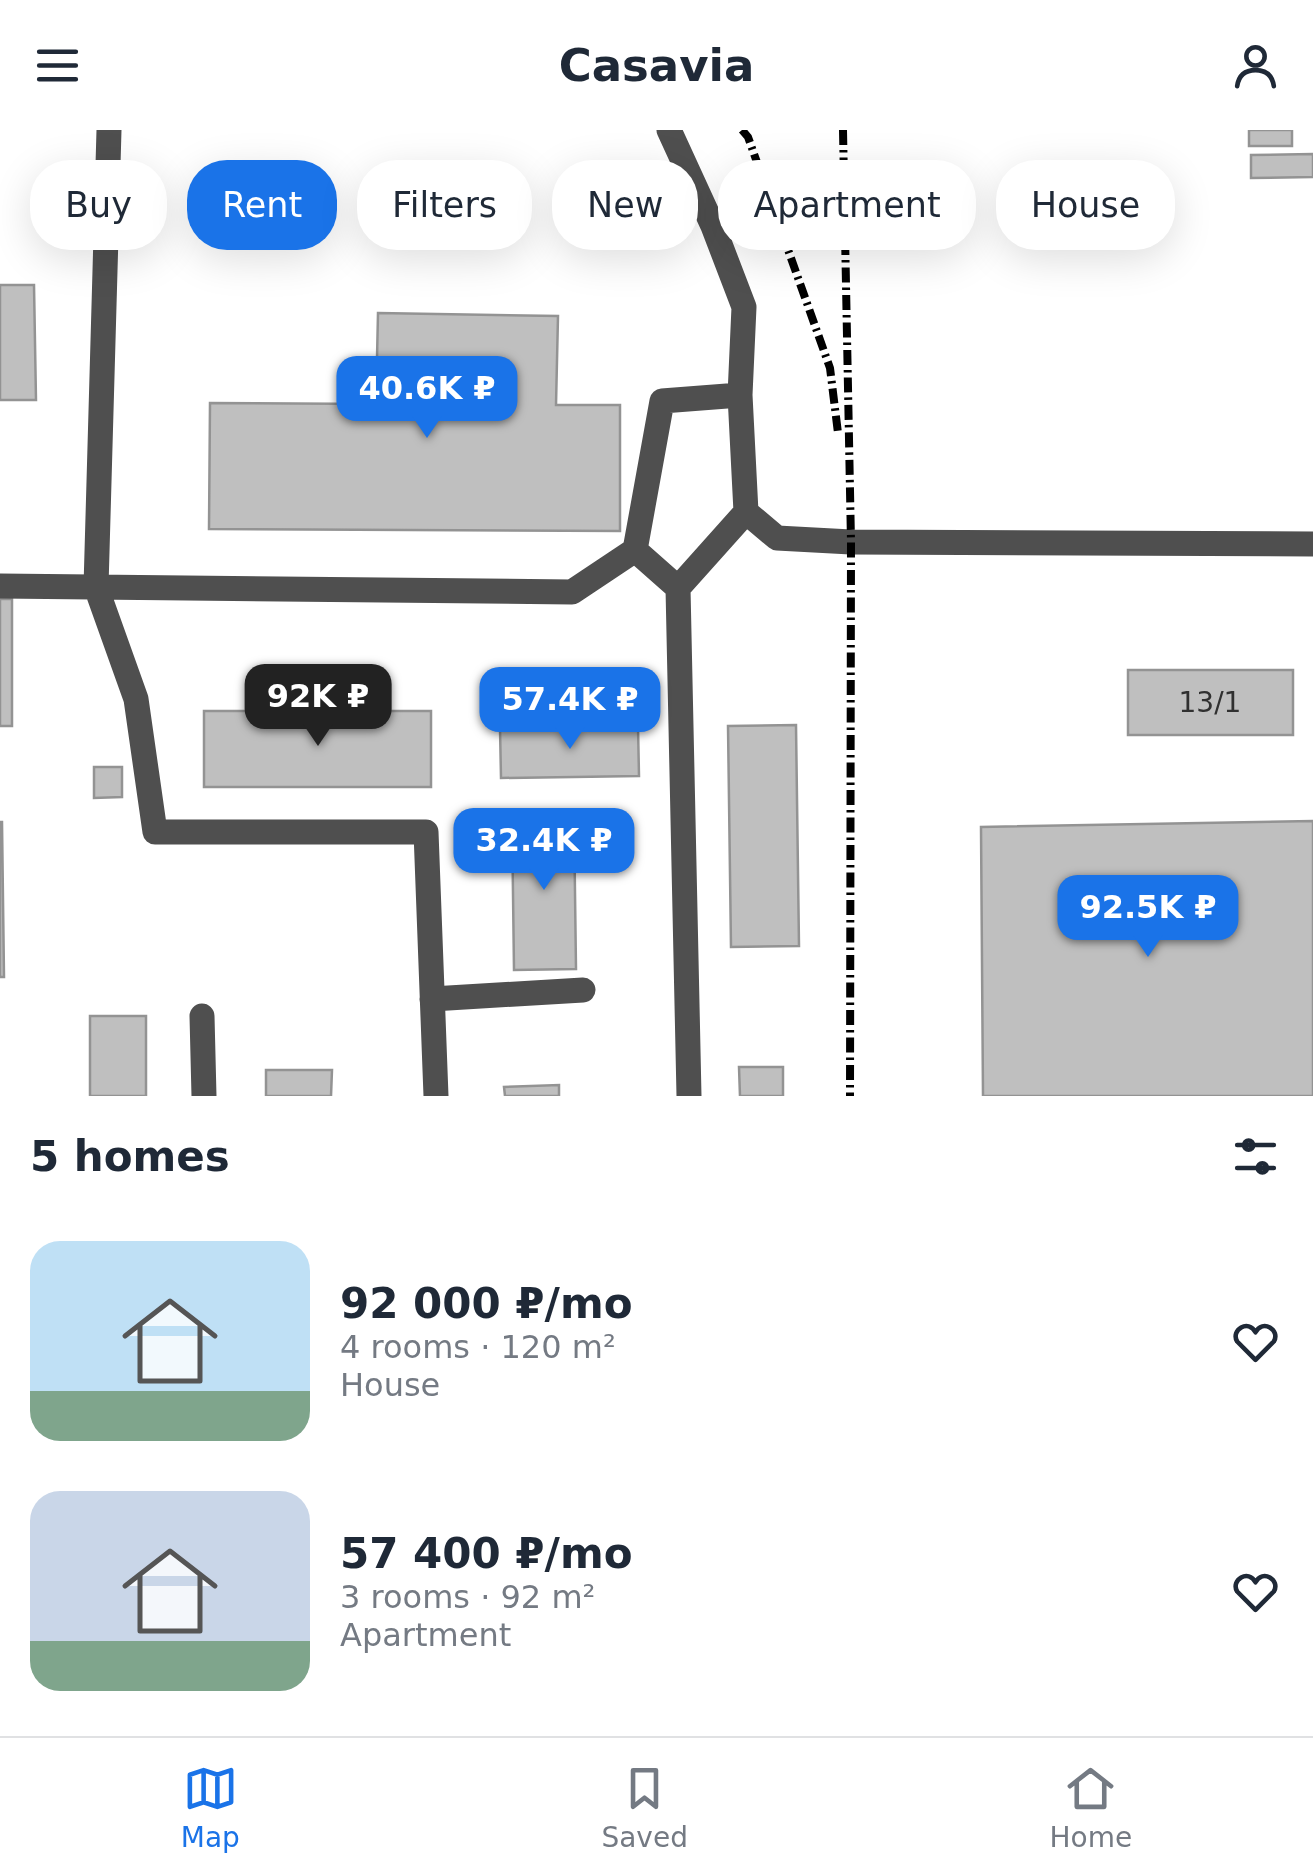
<!DOCTYPE html>
<meta charset="utf-8">
<style>
body{margin:0;font-family:"DejaVu Sans",sans-serif;background:#f2f2f3;color:#1f2937;height:100vh;display:flex;flex-direction:column;font-size:38px;white-space:nowrap}
*{box-sizing:border-box;margin:0}
p{font-size:32px;color:#747a83}
.icon{flex:none;width:55px;height:55px;fill:none;stroke:currentColor;stroke-width:2;stroke-linecap:round;stroke-linejoin:round}
.map{position:relative;height:966px;overflow:hidden}
.details{display:flex;flex-direction:column;background:#fff;flex:1}
.details>*{flex:none}
.top-card{position:absolute;left:30px;top:30px;width:1255px;height:90px;display:flex;gap:20px}
.price{position:absolute;translate:-50% -85px;padding:0 22px;border-radius:20px;background:#1a73e8;color:#fff;font-size:32px;line-height:65px;filter:drop-shadow(0 2px 5px #0008)}
.price::after{content:'';position:absolute;left:50%;top:60px;width:30px;height:22px;margin-left:-15px;background:inherit;clip-path:polygon(0 0,100% 0,50% 100%)}
.price.on{background:#222;color:#fff}
ul{padding:0;list-style:none}
li{display:flex;align-items:center;gap:30px;height:250px;padding:0 30px}
li span{display:grid;place-items:center;flex:none;width:280px;height:200px;border-radius:30px;color:#555}
li>.icon{margin-inline-start:auto}
span .icon{width:120px;height:120px;fill:#fffc;stroke-width:1}
li b{font-size:42px}
h2{display:flex;justify-content:space-between;align-items:center;height:120px;padding:0 30px;font-size:42px}
.chip{padding:0 35px;border-radius:40px;background:#fff;box-shadow:0 10px 40px #0002;font-size:35px;line-height:90px}
.chip.on{background:#1a73e8;color:#fff}
header{display:flex;justify-content:space-between;align-items:center;height:130px;padding:0 30px;background:#fff;font-size:45px;font-weight:700}
.menu{display:flex;justify-content:space-around;align-items:center;height:140px;border-top:2px solid #e0e1e3;background:#fff;font-size:28px;color:#747a83}
.menu a{display:grid;justify-items:center;gap:5px}
.menu .on{color:#1a73e8}
.map>svg:first-child{display:block}
.building{fill:#bfbfbf;stroke:#939393;stroke-width:2.5}
.lines{fill:none;stroke-linecap:round;stroke-linejoin:round}
.minor{stroke:#4f4f4f;stroke-width:25}
.rail{stroke:#000;stroke-width:8;stroke-dasharray:15 5 2.5 5;stroke-linecap:butt}
.labels{text-anchor:middle;dominant-baseline:central;stroke-width:8;stroke-linejoin:round;paint-order:stroke}
.number-label{font-size:28px;fill:#303030}
</style>
<header><svg class="icon" aria-label="menu" viewBox="0 0 24 24"><path d="M4 6h16M4 12h16M4 18h16"/></svg>Casavia<svg class="icon" aria-label="person" viewBox="0 0 24 24"><circle cx="12" cy="8" r="4"/><path d="M4 21q1-7 8-7t8 7"/></svg></header>
<div class="map">
<svg width="1313" height="966" viewBox="0 0 1313 966">
<rect width="100%" height="100%" fill="#fff"/>
<path class="building" d="M 1249,0 L 1292,0 L 1292,16 L 1249,16 Z
M 1313,24 L 1313,47 L 1251,48 L 1251,25 Z
M 0,155 L 34,155 L 36,270 L 0,270 Z
M 378,183 L 558,186 L 556,275 L 620,275 L 620,401 L 209,399 L 210,273 L 376,274 Z
M 0,469 L 12,469 L 12,596 L 0,596 Z
M 1128,540 L 1293,540 L 1293,605 L 1128,605 Z
M 204,581 L 431,581 L 431,657 L 204,657 Z
M 796,595 L 799,816 L 731,817 L 728,596 Z
M 638,596 L 639,646 L 501,648 L 500,598 Z
M 94,637 L 122,637 L 122,667 L 94,668 Z
M 574,686 L 576,839 L 514,840 L 512,687 Z
M 1313,691 L 1313,966 L 983,966 L 981,697 Z
M 0,692 L 2,692 L 4,847 L 0,847 Z
M 90,886 L 146,886 L 146,966 L 90,966 Z
M 739,937 L 783,937 L 783,966 L 740,966 Z
M 266,940 L 332,940 L 331,966 L 266,966 Z
M 559,955 L 559,966 L 505,966 L 504,957 Z"/>
<g class="lines">
<path class="minor" d="M 109,0 L 96,457 L 136,569 L 155,702 L 426,702 L 436,966
M 669,0 L 713,96 L 744,177 L 740,265 L 746,382 L 777,408 L 851,412 L 1313,414
M 635,420 L 678,458
M 0,456 L 572,462 L 635,420 L 662,271 L 740,265
M 432,869 L 583,860
M 202,886 L 204,966
M 689,966 L 678,458 L 746,382"/>
<path class="rail" d="M 742,0 L 748,7 L 830,238 L 838,303
M 843,0 L 851,412 L 850,966"/>
</g>
<g class="labels">
<g class="number-label">
<text x="1210" y="572">13/1</text>
</g>
</g>
</svg>
<b class="price" style="left:427px;top:311px">40.6K ₽</b>
<b class="price on" style="left:318px;top:619px">92K ₽</b>
<b class="price" style="left:570px;top:622px">57.4K ₽</b>
<b class="price" style="left:544px;top:763px">32.4K ₽</b>
<b class="price" style="left:1148px;top:830px">92.5K ₽</b>
<div class="top-card">
<a class="chip">Buy</a>
<a class="chip on">Rent</a>
<a class="chip">Filters</a>
<a class="chip">New</a>
<a class="chip">Apartment</a>
<a class="chip">House</a>
</div>
</div>
<section class="details">
<h2>5 homes<svg class="icon" aria-label="filters" viewBox="0 0 24 24"><path d="M4 7h16M4 17h16"/><circle cx="9" cy="7" r="2"/><circle cx="15" cy="17" r="2"/></svg></h2>
<ul>
<li><span style="background:linear-gradient(#bfe0f5 75%,#7fa58c 0)"><svg class="icon" aria-label="home" viewBox="0 0 24 24"><path d="M3 11l9-7 9 7M6 9v11h12V9"/></svg></span><div><b>92 000 ₽/mo</b><p>4 rooms · 120 m²</p><p>House</p></div><svg class="icon" aria-label="heart" viewBox="0 0 24 24"><path d="M12 20l-8-8c-3-5 5-10 8-4 3-6 11-1 8 4z"/></svg></li>
<li><span style="background:linear-gradient(#c9d6e8 75%,#7fa58c 0)"><svg class="icon" aria-label="home" viewBox="0 0 24 24"><path d="M3 11l9-7 9 7M6 9v11h12V9"/></svg></span><div><b>57 400 ₽/mo</b><p>3 rooms · 92 m²</p><p>Apartment</p></div><svg class="icon" aria-label="heart" viewBox="0 0 24 24"><path d="M12 20l-8-8c-3-5 5-10 8-4 3-6 11-1 8 4z"/></svg></li>
</ul>
</section>
<nav class="menu">
<a class="on"><svg class="icon" aria-label="map" viewBox="0 0 24 24"><path d="M3 6l6-2 6 2 6-2v14l-6 2-6-2-6 2zM9 4v14M15 6v14"/></svg>Map</a>
<a><svg class="icon" aria-label="saved" viewBox="0 0 24 24"><path d="M7 4h10v16l-5-4-5 4z"/></svg>Saved</a>
<a><svg class="icon" aria-label="home" viewBox="0 0 24 24"><path d="M3 11l9-7 9 7M6 9v11h12V9"/></svg>Home</a>
</nav>
